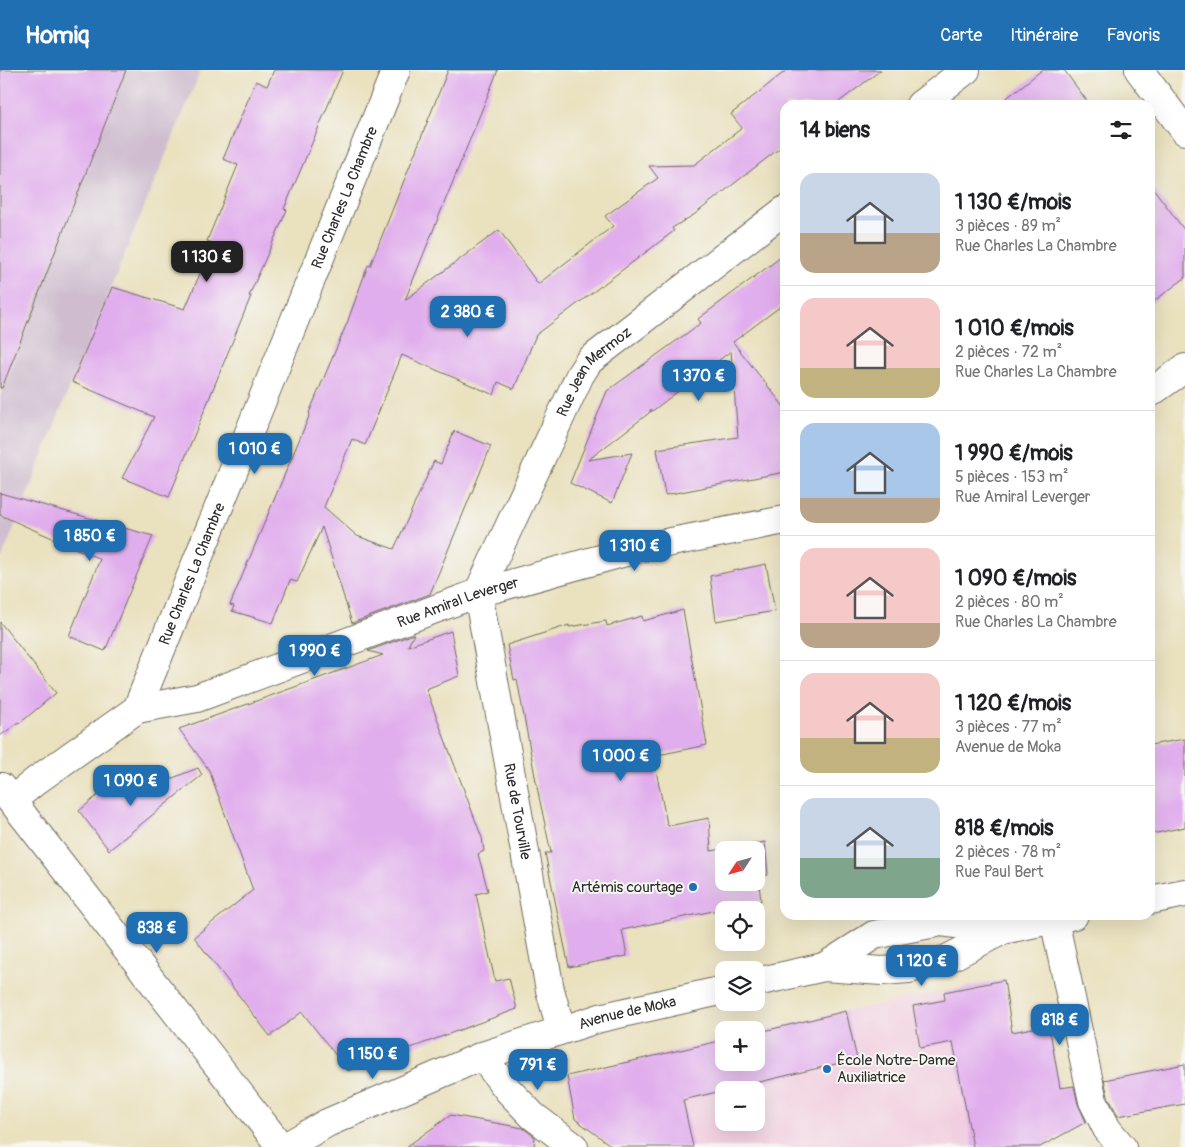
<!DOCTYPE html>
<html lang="fr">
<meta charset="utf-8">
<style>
body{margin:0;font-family:Pangolin,sans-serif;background:#f2f2f2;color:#202124;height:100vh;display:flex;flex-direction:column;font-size:19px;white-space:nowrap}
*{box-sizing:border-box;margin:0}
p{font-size:16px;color:#757577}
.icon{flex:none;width:28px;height:28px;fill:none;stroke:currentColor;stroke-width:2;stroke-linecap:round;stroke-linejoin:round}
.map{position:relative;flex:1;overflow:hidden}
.details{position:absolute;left:780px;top:30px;width:375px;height:820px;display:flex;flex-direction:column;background:#fff;border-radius:15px;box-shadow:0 5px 20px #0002}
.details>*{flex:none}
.needle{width:32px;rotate:234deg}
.buttons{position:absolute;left:715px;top:771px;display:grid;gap:10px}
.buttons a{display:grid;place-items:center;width:50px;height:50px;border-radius:10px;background:#fff;box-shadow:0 5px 20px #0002;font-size:25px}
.price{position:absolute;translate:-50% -42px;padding:0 11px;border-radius:10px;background:#1f6fb2;color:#fff;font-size:16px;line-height:32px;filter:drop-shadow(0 1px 2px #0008)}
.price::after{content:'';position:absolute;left:50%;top:30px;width:15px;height:11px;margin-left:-8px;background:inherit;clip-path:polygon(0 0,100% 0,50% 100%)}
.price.on{background:#222;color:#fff}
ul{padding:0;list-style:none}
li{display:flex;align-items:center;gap:15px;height:125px;padding:0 20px}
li+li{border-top:1px solid #e0e0e0}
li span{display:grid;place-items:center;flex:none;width:140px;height:100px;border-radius:15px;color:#555}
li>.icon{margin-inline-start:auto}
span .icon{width:60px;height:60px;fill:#fffc;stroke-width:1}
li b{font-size:21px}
h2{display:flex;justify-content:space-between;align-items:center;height:60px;padding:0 20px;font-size:21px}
header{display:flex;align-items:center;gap:30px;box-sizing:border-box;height:70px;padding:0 25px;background:#1f6fb2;color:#fff}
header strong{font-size:24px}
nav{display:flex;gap:28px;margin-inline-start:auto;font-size:18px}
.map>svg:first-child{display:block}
.built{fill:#f2cfe0;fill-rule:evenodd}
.industrial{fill:#cfbdcf}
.building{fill:#e1aeed;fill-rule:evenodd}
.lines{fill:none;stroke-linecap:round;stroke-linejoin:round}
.minor-casing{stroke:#6e6b5f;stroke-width:30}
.major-casing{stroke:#6e6b5f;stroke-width:30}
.minor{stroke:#fff;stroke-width:28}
.major{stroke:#fff;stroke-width:28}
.poi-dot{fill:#1f6fb2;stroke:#f6f6f2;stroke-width:2}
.labels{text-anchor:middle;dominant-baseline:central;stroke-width:4;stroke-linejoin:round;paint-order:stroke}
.street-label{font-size:15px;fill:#2b2b2b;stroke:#f6f6f2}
.poi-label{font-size:15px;fill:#2b2b2b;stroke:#f6f6f2;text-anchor:end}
</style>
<header>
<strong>Homiq</strong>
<nav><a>Carte</a><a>Itinéraire</a><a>Favoris</a></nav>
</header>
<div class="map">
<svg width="1185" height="1077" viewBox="0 0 1185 1077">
<rect width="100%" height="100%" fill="#f6f6f2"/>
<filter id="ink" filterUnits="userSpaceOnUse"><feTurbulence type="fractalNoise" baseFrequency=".02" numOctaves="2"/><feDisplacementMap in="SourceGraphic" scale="10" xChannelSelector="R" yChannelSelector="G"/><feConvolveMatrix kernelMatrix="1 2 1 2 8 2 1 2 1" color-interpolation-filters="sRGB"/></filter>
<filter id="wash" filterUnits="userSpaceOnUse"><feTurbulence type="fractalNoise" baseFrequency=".0096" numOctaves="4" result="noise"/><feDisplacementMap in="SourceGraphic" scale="20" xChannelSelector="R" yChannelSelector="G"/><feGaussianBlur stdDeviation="1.12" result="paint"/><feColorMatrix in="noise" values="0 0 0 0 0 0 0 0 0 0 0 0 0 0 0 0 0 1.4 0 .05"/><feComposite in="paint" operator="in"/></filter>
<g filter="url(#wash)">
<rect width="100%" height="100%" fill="#eae1bf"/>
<path class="built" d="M 1004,910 L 1012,962 L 1049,955 L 1068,1062 L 1040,1077 L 613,1077 L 575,1049 L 567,1006 L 724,970 L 724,992 L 756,992 L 756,963 L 841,942 ZM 724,1020 L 756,1020 L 756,1052 L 724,1052 Z"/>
<path class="industrial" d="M 126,0 L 201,0 L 77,299 L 0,493 L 0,326 Z"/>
<g id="blocks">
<path class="building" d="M 0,0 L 126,0 L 2,318 L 0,318 Z
M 274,0 L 343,0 L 284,139 L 287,140 L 249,226 L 251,226 L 169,427 L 122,408 L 154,347 L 72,312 L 112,217 L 185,239 L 213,173 L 207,171 L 238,95 L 223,89 L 256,11 L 267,16 Z
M 448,0 L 498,0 L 405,230 L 499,160 L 538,214 L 613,156 L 605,146 L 658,108 L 649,96 L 694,95 L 742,58 L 731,44 L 787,0 L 881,0 L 835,35 L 785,35 L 785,74 L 695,144 L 672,158 L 674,161 L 536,265 L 514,319 L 498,312 L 494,325 L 402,285 L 365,375 L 352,369 L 324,437 L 357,466 L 394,479 L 434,391 L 441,394 L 454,361 L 491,376 L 430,524 L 352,553 L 322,457 L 297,512 L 290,510 L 273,553 L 232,541 L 234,536 L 230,535 L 310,344 L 309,343 L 347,253 L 368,195 L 370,196 Z
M 1042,0 L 1064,0 L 1090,35 L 998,35 Z
M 1150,114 L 1185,161 L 1185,208 L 1150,234 Z
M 785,184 L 785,233 L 733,272 L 785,338 L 785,402 L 665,425 L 657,379 L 738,367 L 731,281 L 651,342 L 651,339 L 649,343 L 588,390 L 632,383 L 612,433 L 570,413 L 607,321 L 701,253 L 698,249 Z
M 0,423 L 153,466 L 105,581 L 69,566 L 100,489 L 0,445 Z
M 766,494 L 775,541 L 716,551 L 710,506 Z
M 683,540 L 707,675 L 653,686 L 667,754 L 668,756 L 709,748 L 711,781 L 765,772 L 768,805 L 758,806 L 761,831 L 622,860 L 627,886 L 569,897 L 545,783 L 551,783 L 537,717 L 517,609 L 514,610 L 507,575 L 569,555 L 569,557 L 606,551 L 607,556 L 642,546 L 643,551 ZM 724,780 L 756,780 L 756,812 L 724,812 Z
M 0,552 L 56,623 L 20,653 L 19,652 L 0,666 Z
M 451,561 L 459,606 L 426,619 L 482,768 L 484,781 L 478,784 L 488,821 L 476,824 L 495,911 L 509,908 L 517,939 L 348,1001 L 302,942 L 270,966 L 194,867 L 253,820 L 209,700 L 179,659 L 383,585 L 368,581 L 414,564 L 408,576 Z
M 1185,669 L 1185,757 L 1152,764 L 1150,737 L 1150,675 Z
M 198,698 L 202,705 L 109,780 L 79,741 L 111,714 L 116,720 L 126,714 L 135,723 Z
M 1004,910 L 1012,962 L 1049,955 L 1060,1018 L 1074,1016 L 1078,1034 L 1086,1052 L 1040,1077 L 973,1077 L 953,972 L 920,978 L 913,936 L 945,930 L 944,922 Z
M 846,941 L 857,989 L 683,1030 L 693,1077 L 613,1077 L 575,1049 L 567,1006 L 724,970 L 724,992 L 756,992 L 756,963 Z
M 1185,994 L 1185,1034 L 1118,1046 L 1108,1026 L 1104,1010 Z
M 451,1045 L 523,1058 L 535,1067 L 534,1077 L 406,1077 Z"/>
</g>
</g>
<g filter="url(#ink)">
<use href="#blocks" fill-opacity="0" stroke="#6e6b5f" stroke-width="1"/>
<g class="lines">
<g class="minor-casing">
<g id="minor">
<path d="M 920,35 L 966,0"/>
<path d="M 1150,323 L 1185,298"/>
<path id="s1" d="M 478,523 L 580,305 L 589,291 L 785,140"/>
<path id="s2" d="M 478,523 L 550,920 L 561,959"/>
<path id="s3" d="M 137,639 L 197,628 L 478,523 L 640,478 L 785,450"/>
<path d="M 1,717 L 281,1077"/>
<path id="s4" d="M 11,731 L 37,710 L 137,639 L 396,0"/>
<path d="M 1150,830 L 1185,823"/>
<path d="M 1054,849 L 1093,1031 L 1107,1059 L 1122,1077"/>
<path d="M 824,897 L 874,865 L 941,852 L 1003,860"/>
<path d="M 756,912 L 824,897 L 882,901 L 909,899 L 945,890 L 1003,860 L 1074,845"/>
<path d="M 482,986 L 508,1020 L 533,1046 L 574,1077"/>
<path id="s5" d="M 285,1077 L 327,1053 L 482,986 L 600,948 L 724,920"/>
</g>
</g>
<g class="major-casing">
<path id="major" d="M 1139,0 L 1185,61"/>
</g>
<use href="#minor" class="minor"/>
<use href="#major" class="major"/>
</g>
</g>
<g class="poi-dot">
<circle cx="693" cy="817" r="5"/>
<circle cx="827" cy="999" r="5"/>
</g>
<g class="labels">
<g class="street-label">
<text stroke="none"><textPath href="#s4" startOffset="708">Rue Charles La Chambre</textPath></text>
<text stroke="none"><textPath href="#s1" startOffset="252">Rue Jean Mermoz</textPath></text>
<text stroke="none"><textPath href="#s4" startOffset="302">Rue Charles La Chambre</textPath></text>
<text stroke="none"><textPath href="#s3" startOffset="339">Rue Amiral Leverger</textPath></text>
<text stroke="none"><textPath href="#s2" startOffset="222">Rue de Tourville</textPath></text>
<text stroke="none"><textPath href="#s5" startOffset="369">Avenue de Moka</textPath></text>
</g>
<g class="poi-label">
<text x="683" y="817">Artémis courtage</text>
<text x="837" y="990" text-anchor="start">École Notre-Dame<tspan x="837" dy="17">Auxiliatrice</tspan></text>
</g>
</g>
</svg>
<div class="buttons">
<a><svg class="needle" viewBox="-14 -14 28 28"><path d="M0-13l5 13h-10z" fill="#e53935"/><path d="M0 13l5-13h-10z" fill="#757577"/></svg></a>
<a><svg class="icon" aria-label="locate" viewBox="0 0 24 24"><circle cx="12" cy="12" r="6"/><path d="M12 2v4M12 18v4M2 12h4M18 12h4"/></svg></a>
<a><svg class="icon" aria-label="layers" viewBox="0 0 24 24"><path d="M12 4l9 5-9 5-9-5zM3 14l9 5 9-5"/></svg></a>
<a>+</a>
<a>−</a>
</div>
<b class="price on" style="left:207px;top:213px">1 130 €</b>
<b class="price" style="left:468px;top:268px">2 380 €</b>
<b class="price" style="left:699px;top:332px">1 370 €</b>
<b class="price" style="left:255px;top:405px">1 010 €</b>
<b class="price" style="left:90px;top:492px">1 850 €</b>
<b class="price" style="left:635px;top:502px">1 310 €</b>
<b class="price" style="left:315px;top:607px">1 990 €</b>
<b class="price" style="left:621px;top:712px">1 000 €</b>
<b class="price" style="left:131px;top:737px">1 090 €</b>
<b class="price" style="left:157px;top:884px">838 €</b>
<b class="price" style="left:922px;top:917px">1 120 €</b>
<b class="price" style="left:1060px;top:976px">818 €</b>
<b class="price" style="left:373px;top:1010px">1 150 €</b>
<b class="price" style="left:538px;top:1021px">791 €</b>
<section class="details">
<h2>14 biens<svg class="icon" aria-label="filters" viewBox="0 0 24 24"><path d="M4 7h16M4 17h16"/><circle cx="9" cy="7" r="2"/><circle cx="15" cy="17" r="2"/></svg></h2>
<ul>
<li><span style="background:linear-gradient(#c9d6e8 60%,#b9a48a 0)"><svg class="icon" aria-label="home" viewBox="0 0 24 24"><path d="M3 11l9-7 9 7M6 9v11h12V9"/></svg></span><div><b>1 130 €/mois</b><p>3 pièces · 89 m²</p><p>Rue Charles La Chambre</p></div></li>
<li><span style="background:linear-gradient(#f6c9c9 70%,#c2b280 0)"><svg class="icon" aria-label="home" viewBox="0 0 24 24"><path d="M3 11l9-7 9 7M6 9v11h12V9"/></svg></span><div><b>1 010 €/mois</b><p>2 pièces · 72 m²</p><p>Rue Charles La Chambre</p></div></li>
<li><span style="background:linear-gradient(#a9c7e8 75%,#b9a48a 0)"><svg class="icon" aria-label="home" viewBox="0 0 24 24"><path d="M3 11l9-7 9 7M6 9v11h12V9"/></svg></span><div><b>1 990 €/mois</b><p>5 pièces · 153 m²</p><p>Rue Amiral Leverger</p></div></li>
<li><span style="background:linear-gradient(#f6c9c9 75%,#b9a48a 0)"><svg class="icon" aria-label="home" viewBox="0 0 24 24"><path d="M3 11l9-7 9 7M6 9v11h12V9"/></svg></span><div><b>1 090 €/mois</b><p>2 pièces · 80 m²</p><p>Rue Charles La Chambre</p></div></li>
<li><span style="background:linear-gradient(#f6c9c9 65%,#c2b280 0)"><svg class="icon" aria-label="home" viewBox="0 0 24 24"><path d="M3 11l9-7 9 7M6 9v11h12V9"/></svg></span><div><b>1 120 €/mois</b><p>3 pièces · 77 m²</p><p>Avenue de Moka</p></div></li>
<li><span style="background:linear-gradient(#c9d6e8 60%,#7fa58c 0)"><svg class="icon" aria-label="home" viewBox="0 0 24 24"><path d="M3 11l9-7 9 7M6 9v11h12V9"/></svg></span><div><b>818 €/mois</b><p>2 pièces · 78 m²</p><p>Rue Paul Bert</p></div></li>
</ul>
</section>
</div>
